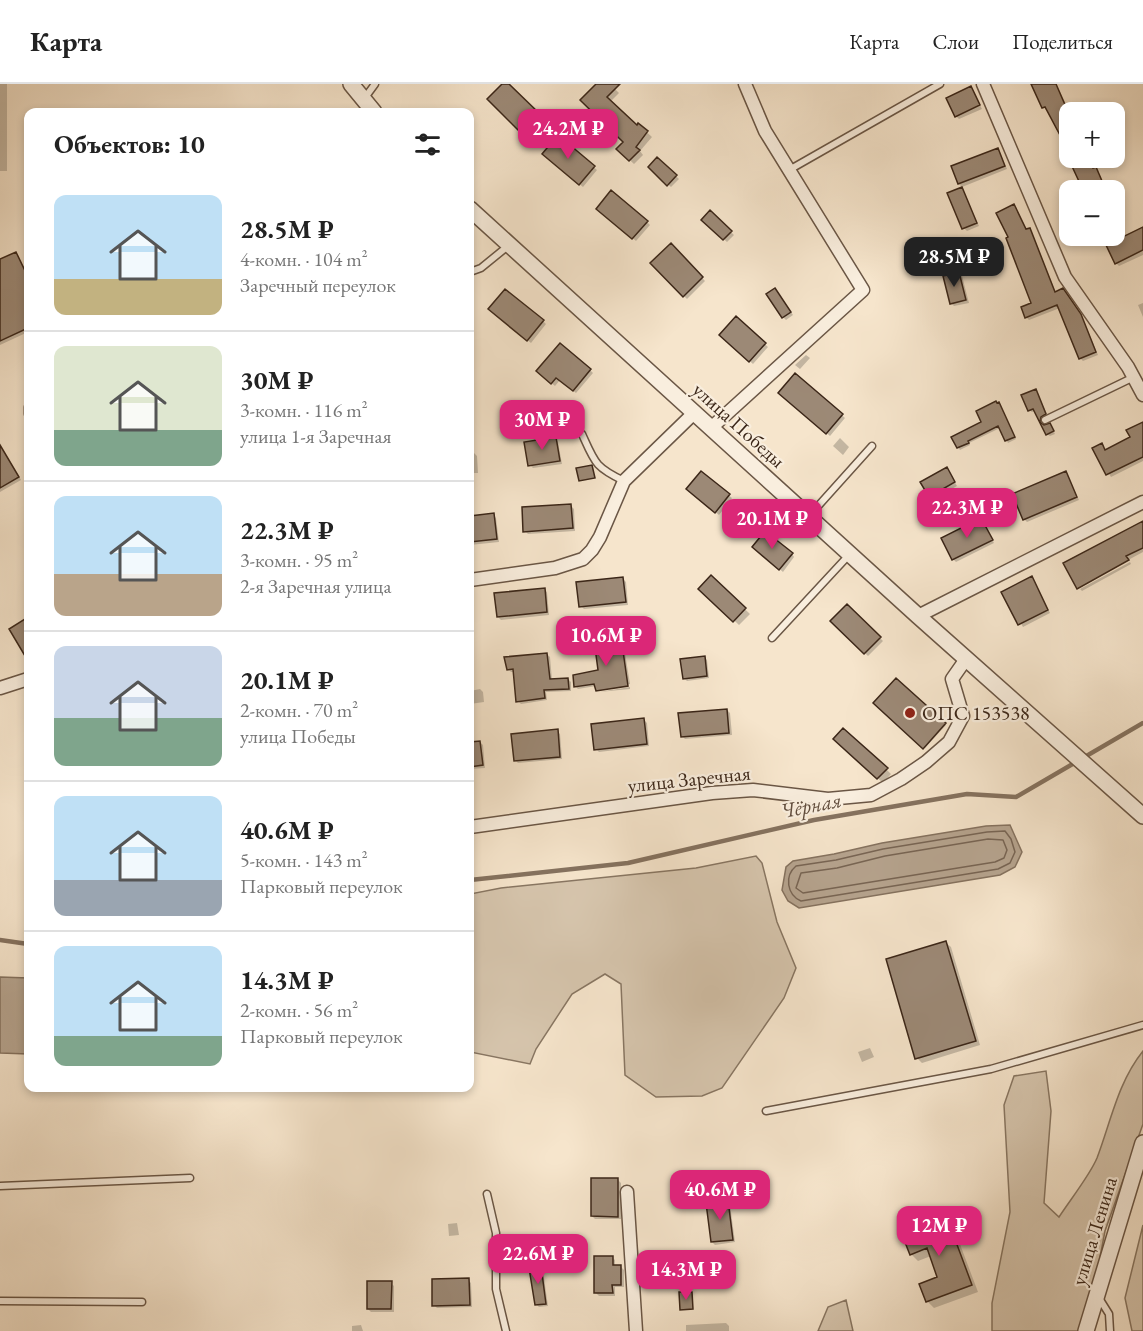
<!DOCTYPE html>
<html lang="ru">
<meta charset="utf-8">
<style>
body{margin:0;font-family:"EB Garamond",serif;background:#f2f2f2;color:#222;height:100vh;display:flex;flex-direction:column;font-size:22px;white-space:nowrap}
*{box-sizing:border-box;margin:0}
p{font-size:20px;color:#767676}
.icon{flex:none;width:33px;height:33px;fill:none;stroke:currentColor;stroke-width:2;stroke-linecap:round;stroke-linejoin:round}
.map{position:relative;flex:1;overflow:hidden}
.drawer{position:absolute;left:24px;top:24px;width:450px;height:984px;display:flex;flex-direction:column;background:#fff;border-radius:12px;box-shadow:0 3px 9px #0003}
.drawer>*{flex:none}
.controls{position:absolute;left:1059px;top:18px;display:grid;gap:12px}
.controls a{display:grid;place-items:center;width:66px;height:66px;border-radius:12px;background:#fff;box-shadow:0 3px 9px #0003;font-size:30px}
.price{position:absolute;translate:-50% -51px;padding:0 14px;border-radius:12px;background:#db2777;color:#fff;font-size:20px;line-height:39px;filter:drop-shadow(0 2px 3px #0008)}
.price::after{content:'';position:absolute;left:50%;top:36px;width:18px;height:14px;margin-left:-9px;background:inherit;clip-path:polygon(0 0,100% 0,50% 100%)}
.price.current{background:#222;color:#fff}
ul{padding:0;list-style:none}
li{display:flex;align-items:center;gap:18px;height:150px;padding:0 30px}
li+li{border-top:2px solid #e0e0e0}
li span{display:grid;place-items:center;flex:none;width:168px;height:120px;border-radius:12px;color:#555}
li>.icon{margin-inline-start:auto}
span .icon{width:72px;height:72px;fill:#fffc;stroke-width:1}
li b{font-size:26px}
h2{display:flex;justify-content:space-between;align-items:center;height:72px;padding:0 30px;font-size:26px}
header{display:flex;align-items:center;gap:36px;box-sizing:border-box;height:84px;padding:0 30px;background:#fff;border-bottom:2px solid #e0e0e0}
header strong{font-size:28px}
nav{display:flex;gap:33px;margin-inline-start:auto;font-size:21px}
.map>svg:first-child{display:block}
.green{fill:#d6c5ad;stroke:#887662;stroke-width:1.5}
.water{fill:#b6a48f;stroke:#85725f;stroke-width:1.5}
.shadow{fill:#0003}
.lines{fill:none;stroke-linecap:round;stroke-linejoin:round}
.shore{stroke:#786554;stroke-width:1.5}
.stream{stroke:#85725f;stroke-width:4.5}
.building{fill:#9c8976;stroke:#3b2618;stroke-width:1.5}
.service-casing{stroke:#6a5645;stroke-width:9}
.minor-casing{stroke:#6a5645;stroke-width:15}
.tertiary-casing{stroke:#6a5645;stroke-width:18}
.service{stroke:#f9eede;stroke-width:6}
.minor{stroke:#f9eede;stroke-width:12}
.tertiary{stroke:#f9eede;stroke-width:15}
.poi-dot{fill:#8f2418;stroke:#f9eede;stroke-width:2}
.labels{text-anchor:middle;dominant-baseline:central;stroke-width:4.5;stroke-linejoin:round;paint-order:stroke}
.street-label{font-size:20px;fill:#3b2618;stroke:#f9eede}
.poi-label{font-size:20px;fill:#3b2618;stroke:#f9eede;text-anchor:start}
.water-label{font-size:21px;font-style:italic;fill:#604c3c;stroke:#f9eede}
</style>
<header>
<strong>Карта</strong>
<nav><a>Карта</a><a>Слои</a><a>Поделиться</a></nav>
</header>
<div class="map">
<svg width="1143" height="1247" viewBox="0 0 1143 1247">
<rect width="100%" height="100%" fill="#f6e5cc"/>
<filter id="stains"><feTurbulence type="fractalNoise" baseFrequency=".00333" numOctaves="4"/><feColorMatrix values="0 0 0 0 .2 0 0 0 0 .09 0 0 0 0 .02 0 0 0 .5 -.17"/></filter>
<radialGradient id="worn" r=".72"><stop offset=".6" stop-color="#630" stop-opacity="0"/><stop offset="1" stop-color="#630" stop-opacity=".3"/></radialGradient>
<path class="green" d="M 756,772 L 762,779 L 777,838 L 796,884 L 784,914 L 722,1004 L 702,1012 L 656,1013 L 625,991 L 621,900 L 605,890 L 572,910 L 536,965 L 530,980 L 470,968 L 470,810 L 501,804 L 696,784 Z
M 1143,967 L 1143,1040 L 1105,1147 L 1098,1184 L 1080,1247 L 992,1247 L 992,1219 L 1010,1128 L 1004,1021 L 1014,992 L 1046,987 L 1051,1027 L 1044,1119 L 1059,1133 C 1070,1116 1090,1091 1097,1074 C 1111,1037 1118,998 1143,967 Z
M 1143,1141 L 1143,1247 L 1132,1247 L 1125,1214 Z
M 846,1216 L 853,1247 L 818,1247 L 828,1223 Z"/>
<path class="water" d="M 1010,741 L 1022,768 L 1015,783 L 1000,791 L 799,824 L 788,817 L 782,806 L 786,783 L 793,777 L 834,770 L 882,759 L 986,742 Z
M 0,893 L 28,894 L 28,970 L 0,969 Z"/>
<path class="shadow" d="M 0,0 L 7,0 L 7,87 L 0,87 Z
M 504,0 L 507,0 L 543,35 L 526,52 L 489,15 Z
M 598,0 L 610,0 L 619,9 L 610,18 L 637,44 L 639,41 L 652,53 L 640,67 L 643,71 L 634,80 L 618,65 L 625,58 Z
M 1033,0 L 1056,0 L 1070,28 L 1046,26 Z
M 971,4 L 982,25 L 959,35 L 956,32 Z
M 558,53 L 597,86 L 583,103 L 547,73 Z
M 998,65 L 1007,85 L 962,103 L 959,100 Z
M 1073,74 L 1088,74 L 1094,86 L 1098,88 L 1107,106 L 1084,106 L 1072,79 L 1075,77 Z
M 657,75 L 679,95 L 671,103 L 650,83 Z
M 962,105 L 979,142 L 967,147 L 964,144 Z
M 1014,122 L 1027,147 L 1029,146 L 1032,149 L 1056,209 L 1066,209 L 1083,235 L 1098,271 L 1083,277 L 1080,274 L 1060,224 L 1029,236 L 1026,233 L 1033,220 L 1010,154 Z
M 601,127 L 647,138 L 650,141 L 636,157 Z
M 710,129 L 734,151 L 727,158 L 703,136 Z
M 1143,145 L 1143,171 L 1119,182 L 1116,179 Z
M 671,161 L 705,197 L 687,215 L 652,180 Z
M 16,169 L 28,192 L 28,248 L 0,261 L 0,177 Z
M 959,189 L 962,192 L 969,219 L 954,222 L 951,219 Z
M 778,209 L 793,231 L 786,236 L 783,233 Z
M 1143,219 L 1143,233 L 1138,221 Z
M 493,228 L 543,237 L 546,240 L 531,259 Z
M 736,234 L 768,263 L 753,280 L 721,251 Z
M 806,271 L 810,274 L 800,285 L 795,281 Z
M 590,286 L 593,289 L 576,309 L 560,296 L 555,302 L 541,290 Z
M 796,291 L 845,334 L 830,352 L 783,312 Z
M 1036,307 L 1048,332 L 1043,335 L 1042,340 L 1035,327 L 1032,328 L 1029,326 Z
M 999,320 L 1016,355 L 1008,359 L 1000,344 L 969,359 L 970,361 L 960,366 L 958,363 L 983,339 Z
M 1050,341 L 1055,350 L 1050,352 L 1047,350 Z
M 1143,344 L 1143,377 L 1111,393 L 1094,365 L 1101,361 L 1106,367 L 1132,354 Z
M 840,354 L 849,363 L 843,371 L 833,362 Z
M 555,355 L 558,358 L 562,380 L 533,384 L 530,381 Z
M 470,369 L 474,369 L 477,372 L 478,389 L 470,389 Z
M 0,374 L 8,374 L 21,396 L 0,408 Z
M 949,388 L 957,402 L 933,415 L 930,412 Z
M 701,389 L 732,414 L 719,431 L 691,408 Z
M 1066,389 L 1079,416 L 1027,438 L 1024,435 Z
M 571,422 L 574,425 L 575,447 L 528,450 L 525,447 Z
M 493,431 L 496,434 L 499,458 L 470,461 L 470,433 Z
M 981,436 L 994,459 L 956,478 L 953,475 Z
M 1143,438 L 1143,468 L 1078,503 Z
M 757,466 L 792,470 L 794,473 L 783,488 Z
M 1130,478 L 1131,480 L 1082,507 L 1080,505 Z
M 711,493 L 750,530 L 739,541 L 701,505 Z
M 623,495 L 626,498 L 628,521 L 584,525 L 581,522 Z
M 1034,497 L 1050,529 L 1023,543 L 1003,508 Z
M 544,505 L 547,508 L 549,531 L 501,536 L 498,533 Z
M 847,522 L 883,557 L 868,572 L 832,537 Z
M 28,535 L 28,572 L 11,545 Z
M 620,554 L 623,557 L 630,600 L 597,607 L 596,602 L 578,605 L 575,602 L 600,588 Z
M 547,570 L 550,573 L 552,596 L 568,595 L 571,598 L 571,607 L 546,608 L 547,616 L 521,620 L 518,617 L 515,588 L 511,588 L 508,585 Z
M 704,573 L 707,576 L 709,594 L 687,597 L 684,594 Z
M 896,596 L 946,641 L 925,664 L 875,619 Z
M 630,603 L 630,605 L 599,608 Z
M 480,605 L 483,608 L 484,618 L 470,620 L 470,607 Z
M 727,626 L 730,629 L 732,651 L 685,655 L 682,652 Z
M 644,636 L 647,639 L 649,662 L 599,668 L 596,665 Z
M 557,647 L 560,650 L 562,675 L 518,679 L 515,676 Z
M 835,655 L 886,685 L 891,690 L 883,699 Z
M 480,658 L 483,661 L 485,684 L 470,685 L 470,659 Z
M 946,859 L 951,863 L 980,961 L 922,979 L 917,974 Z
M 870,964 L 874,973 L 862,978 L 858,968 Z
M 618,1096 L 621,1099 L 621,1135 L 595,1135 L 592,1132 Z
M 727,1118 L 730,1121 L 735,1158 L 715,1161 L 712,1158 Z
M 946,1133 L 952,1139 L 978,1208 L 934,1224 L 928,1218 L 921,1201 L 939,1194 L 931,1172 L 918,1177 L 911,1170 Z
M 457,1139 L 459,1151 L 449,1152 L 448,1140 Z
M 612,1173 L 615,1176 L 615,1183 L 621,1183 L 624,1186 L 624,1203 L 615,1203 L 615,1212 L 599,1212 L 596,1209 Z
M 540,1184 L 543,1187 L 548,1222 L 539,1223 L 536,1220 Z
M 468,1196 L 471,1199 L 472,1223 L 437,1224 L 434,1221 Z
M 391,1199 L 394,1202 L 394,1228 L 371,1228 L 368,1225 Z
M 726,1239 L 729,1242 L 729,1247 L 686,1247 L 686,1241 Z
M 361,1241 L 363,1247 L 352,1247 L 352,1242 Z"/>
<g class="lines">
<path class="shore" d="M 1005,747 L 1011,755 L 1015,768 L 1010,779 L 998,785 L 801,817 C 787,811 784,792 796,782 L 836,776 L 883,765 L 987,748 Z
M 988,755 L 1003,756 L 1007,766 L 1004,774 L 995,778 L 803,809 L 796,804 L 801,789 L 837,784 L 885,772 Z"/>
<path class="stream" d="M 470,796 L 628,779 L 814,736 L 967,710 L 1016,713 L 1143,639
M 0,856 L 28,860"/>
</g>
<path class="building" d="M 502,0 L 509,0 L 541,31 L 522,50 L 487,15 Z
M 596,0 L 620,0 L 607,13 L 637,41 L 638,39 L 648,47 L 636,63 L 640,66 L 629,77 L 616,65 L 623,58 L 580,16 Z
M 1031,0 L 1056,0 L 1066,23 L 1070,21 L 1070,70 L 1045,23 L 1042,24 Z
M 971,2 L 980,21 L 955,33 L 946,14 Z
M 558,51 L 595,82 L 579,101 L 542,70 Z
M 998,64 L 1005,82 L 958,100 L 951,82 Z
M 657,73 L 677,91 L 667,102 L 648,83 Z
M 1071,74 L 1088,74 L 1093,84 L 1096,83 L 1105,104 L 1099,106 L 1083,106 L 1070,78 L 1073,77 Z
M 962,103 L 977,139 L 962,145 L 947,109 Z
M 611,106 L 648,137 L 632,155 L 596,125 Z
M 1014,120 L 1026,145 L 1030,144 L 1055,208 L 1063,204 L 1081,230 L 1096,268 L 1079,275 L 1057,221 L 1025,234 L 1021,223 L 1031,219 L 1006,154 L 1008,153 L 996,129 Z
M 710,126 L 732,147 L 723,156 L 701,136 Z
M 1143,143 L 1143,166 L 1115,180 L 1106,161 Z
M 671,159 L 703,193 L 683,213 L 650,179 Z
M 16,168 L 28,193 L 28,244 L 0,257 L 0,175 Z
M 959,188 L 966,216 L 950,220 L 943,192 Z
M 775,204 L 791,228 L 782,234 L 766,210 Z
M 505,205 L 544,236 L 527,257 L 488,225 Z
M 736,232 L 766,259 L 749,278 L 719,251 Z
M 560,259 L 591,285 L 573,307 L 556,294 L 551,300 L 536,287 Z
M 795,289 L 843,330 L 826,350 L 778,309 Z
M 1036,305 L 1046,330 L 1041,333 L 1040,338 L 1044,341 L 1050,339 L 1054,347 L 1046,351 L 1033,325 L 1028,327 L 1021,311 Z
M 996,317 L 997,319 L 999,318 L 1015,353 L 1005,357 L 998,342 L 968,357 L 969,359 L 957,364 L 951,353 L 981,338 L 976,327 Z
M 1143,338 L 1143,373 L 1106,391 L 1092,364 L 1102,359 L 1105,366 L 1130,353 L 1126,346 Z
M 556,353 L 560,377 L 528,382 L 524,358 Z
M 0,361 L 19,393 L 0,404 Z
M 592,381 L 595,394 L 579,397 L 576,384 Z
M 947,383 L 955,398 L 929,413 L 920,398 Z
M 701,387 L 730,410 L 715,429 L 686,405 Z
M 1066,387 L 1077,413 L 1023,436 L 1012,410 Z
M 571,420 L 573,444 L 523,448 L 522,423 Z
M 494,429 L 497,455 L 470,458 L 470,432 Z
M 981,434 L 993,456 L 952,476 L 941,454 Z
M 1143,437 L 1143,464 L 1126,472 L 1129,476 L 1077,505 L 1063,479 Z
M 765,447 L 793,469 L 779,486 L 752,463 Z
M 711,491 L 746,524 L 733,538 L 698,505 Z
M 1032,492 L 1048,526 L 1018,541 L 1001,508 Z
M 623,493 L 626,518 L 579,523 L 576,498 Z
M 545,504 L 547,528 L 497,533 L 494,509 Z
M 847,520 L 881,553 L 864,570 L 830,537 Z
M 28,533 L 28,577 L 9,545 Z
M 621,553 L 628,602 L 596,607 L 594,600 L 574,603 L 573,591 L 598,586 L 594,556 Z
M 547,569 L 550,595 L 568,594 L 569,605 L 544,606 L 545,614 L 516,618 L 513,585 L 507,586 L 504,573 Z
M 705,572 L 707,592 L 683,595 L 680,575 Z
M 896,594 L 946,639 L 923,665 L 873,619 Z
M 727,625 L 729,649 L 681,653 L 678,629 Z
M 644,634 L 647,660 L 594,666 L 591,640 Z
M 843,644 L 888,684 L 877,695 L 833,655 Z
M 558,645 L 560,673 L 514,677 L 511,650 Z
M 480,657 L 483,681 L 470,683 L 470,658 Z
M 946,857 L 976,957 L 915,975 L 886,875 Z
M 591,1094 L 618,1094 L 618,1133 L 591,1132 Z
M 728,1116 L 733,1156 L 711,1158 L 706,1119 Z
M 946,1131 L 972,1201 L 926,1218 L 919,1200 L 937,1193 L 927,1164 L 910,1171 L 901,1148 Z
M 594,1172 L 613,1172 L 613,1181 L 621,1181 L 621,1201 L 612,1201 L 613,1209 L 594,1209 Z
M 541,1182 L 546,1220 L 535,1221 L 529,1184 Z
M 469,1194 L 470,1221 L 432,1222 L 432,1195 Z
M 367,1197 L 392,1197 L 391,1225 L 367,1225 Z
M 679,1208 L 692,1208 L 693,1225 L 680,1226 Z"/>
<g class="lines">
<g class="service-casing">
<path id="service" d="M 364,15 L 375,0
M 789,86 L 940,0
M 470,188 L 481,184 L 508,162
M 28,323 L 28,330
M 1045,336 L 1134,293
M 582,350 C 595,379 595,383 624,397
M 810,431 L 872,362
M 772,554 L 849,471
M 766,1027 L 991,985 L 1143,941
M 0,1102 L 190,1094
M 487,1110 L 496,1149 L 496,1205 L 506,1247
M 1099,1214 L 1109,1230 L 1110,1247
M 0,1217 L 142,1218"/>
</g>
<g class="minor-casing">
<path id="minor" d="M 983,0 L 1065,193 L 1128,283 L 1143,311
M 711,344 L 863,206 L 765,47 L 745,0
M 470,496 L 555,484 L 583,475 L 592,466 L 600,453 L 624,397 L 694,329
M 918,532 L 1143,418
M 0,604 L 28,595
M 470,743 L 712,709 L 753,706 L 828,715 L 871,711 L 901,695 L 926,678 L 949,658 L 963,632 L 952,595 L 966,575
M 627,1108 L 636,1247"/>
</g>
<g class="tertiary-casing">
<path id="tertiary" d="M 351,0 L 374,28
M 470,125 L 918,532 L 1143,732
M 1086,1247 L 1143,1059"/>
</g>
<use href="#service" class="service"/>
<use href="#minor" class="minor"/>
<use href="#tertiary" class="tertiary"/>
</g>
<circle class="poi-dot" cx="910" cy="629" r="6"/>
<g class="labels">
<g class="street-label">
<text transform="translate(739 341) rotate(42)">улица Победы</text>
<text transform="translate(689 695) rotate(-6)">улица Заречная</text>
<text transform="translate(1094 1147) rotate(-73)">улица Ленина</text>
</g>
<g class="poi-label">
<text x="922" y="629">ОПС 153538</text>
</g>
<g class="water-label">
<text transform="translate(811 721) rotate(-11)">Чёрная</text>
</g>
</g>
<rect width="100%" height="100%" filter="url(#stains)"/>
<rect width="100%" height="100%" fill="url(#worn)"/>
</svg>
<div class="controls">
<a>+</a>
<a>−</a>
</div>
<b class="price" style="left:568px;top:76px">24.2M ₽</b>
<b class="price current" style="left:954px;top:204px">28.5M ₽</b>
<b class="price" style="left:542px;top:367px">30M ₽</b>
<b class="price" style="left:967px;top:455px">22.3M ₽</b>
<b class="price" style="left:772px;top:466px">20.1M ₽</b>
<b class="price" style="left:606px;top:583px">10.6M ₽</b>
<b class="price" style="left:720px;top:1137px">40.6M ₽</b>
<b class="price" style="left:939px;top:1173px">12M ₽</b>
<b class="price" style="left:538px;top:1201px">22.6M ₽</b>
<b class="price" style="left:686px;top:1217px">14.3M ₽</b>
<section class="drawer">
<h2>Объектов: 10<svg class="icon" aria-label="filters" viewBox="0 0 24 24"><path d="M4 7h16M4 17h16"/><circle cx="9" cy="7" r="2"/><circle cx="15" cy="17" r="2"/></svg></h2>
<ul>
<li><span style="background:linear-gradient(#bfe0f5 70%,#c2b280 0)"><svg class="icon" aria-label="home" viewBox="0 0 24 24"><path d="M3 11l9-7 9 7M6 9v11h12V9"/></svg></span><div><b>28.5M ₽</b><p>4-комн. · 104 m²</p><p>Заречный переулок</p></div></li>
<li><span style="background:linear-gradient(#dfe7d0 70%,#7fa58c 0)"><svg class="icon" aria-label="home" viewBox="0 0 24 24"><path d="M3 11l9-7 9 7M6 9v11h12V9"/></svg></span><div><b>30M ₽</b><p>3-комн. · 116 m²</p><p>улица 1-я Заречная</p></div></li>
<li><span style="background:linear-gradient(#bfe0f5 65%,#b9a48a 0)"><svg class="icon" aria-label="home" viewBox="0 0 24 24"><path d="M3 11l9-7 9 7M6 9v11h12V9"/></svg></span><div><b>22.3M ₽</b><p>3-комн. · 95 m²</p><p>2-я Заречная улица</p></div></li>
<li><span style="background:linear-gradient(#c9d6e8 60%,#7fa58c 0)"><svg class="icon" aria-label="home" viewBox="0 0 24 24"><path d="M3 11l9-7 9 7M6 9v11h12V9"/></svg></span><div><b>20.1M ₽</b><p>2-комн. · 70 m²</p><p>улица Победы</p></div></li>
<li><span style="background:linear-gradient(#bfe0f5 70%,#9aa5b1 0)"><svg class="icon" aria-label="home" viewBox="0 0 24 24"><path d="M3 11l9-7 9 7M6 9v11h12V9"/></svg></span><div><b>40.6M ₽</b><p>5-комн. · 143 m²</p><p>Парковый переулок</p></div></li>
<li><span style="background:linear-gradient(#bfe0f5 75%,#7fa58c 0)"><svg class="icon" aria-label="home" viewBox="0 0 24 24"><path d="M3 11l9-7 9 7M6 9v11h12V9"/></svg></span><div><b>14.3M ₽</b><p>2-комн. · 56 m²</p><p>Парковый переулок</p></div></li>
</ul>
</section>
</div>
